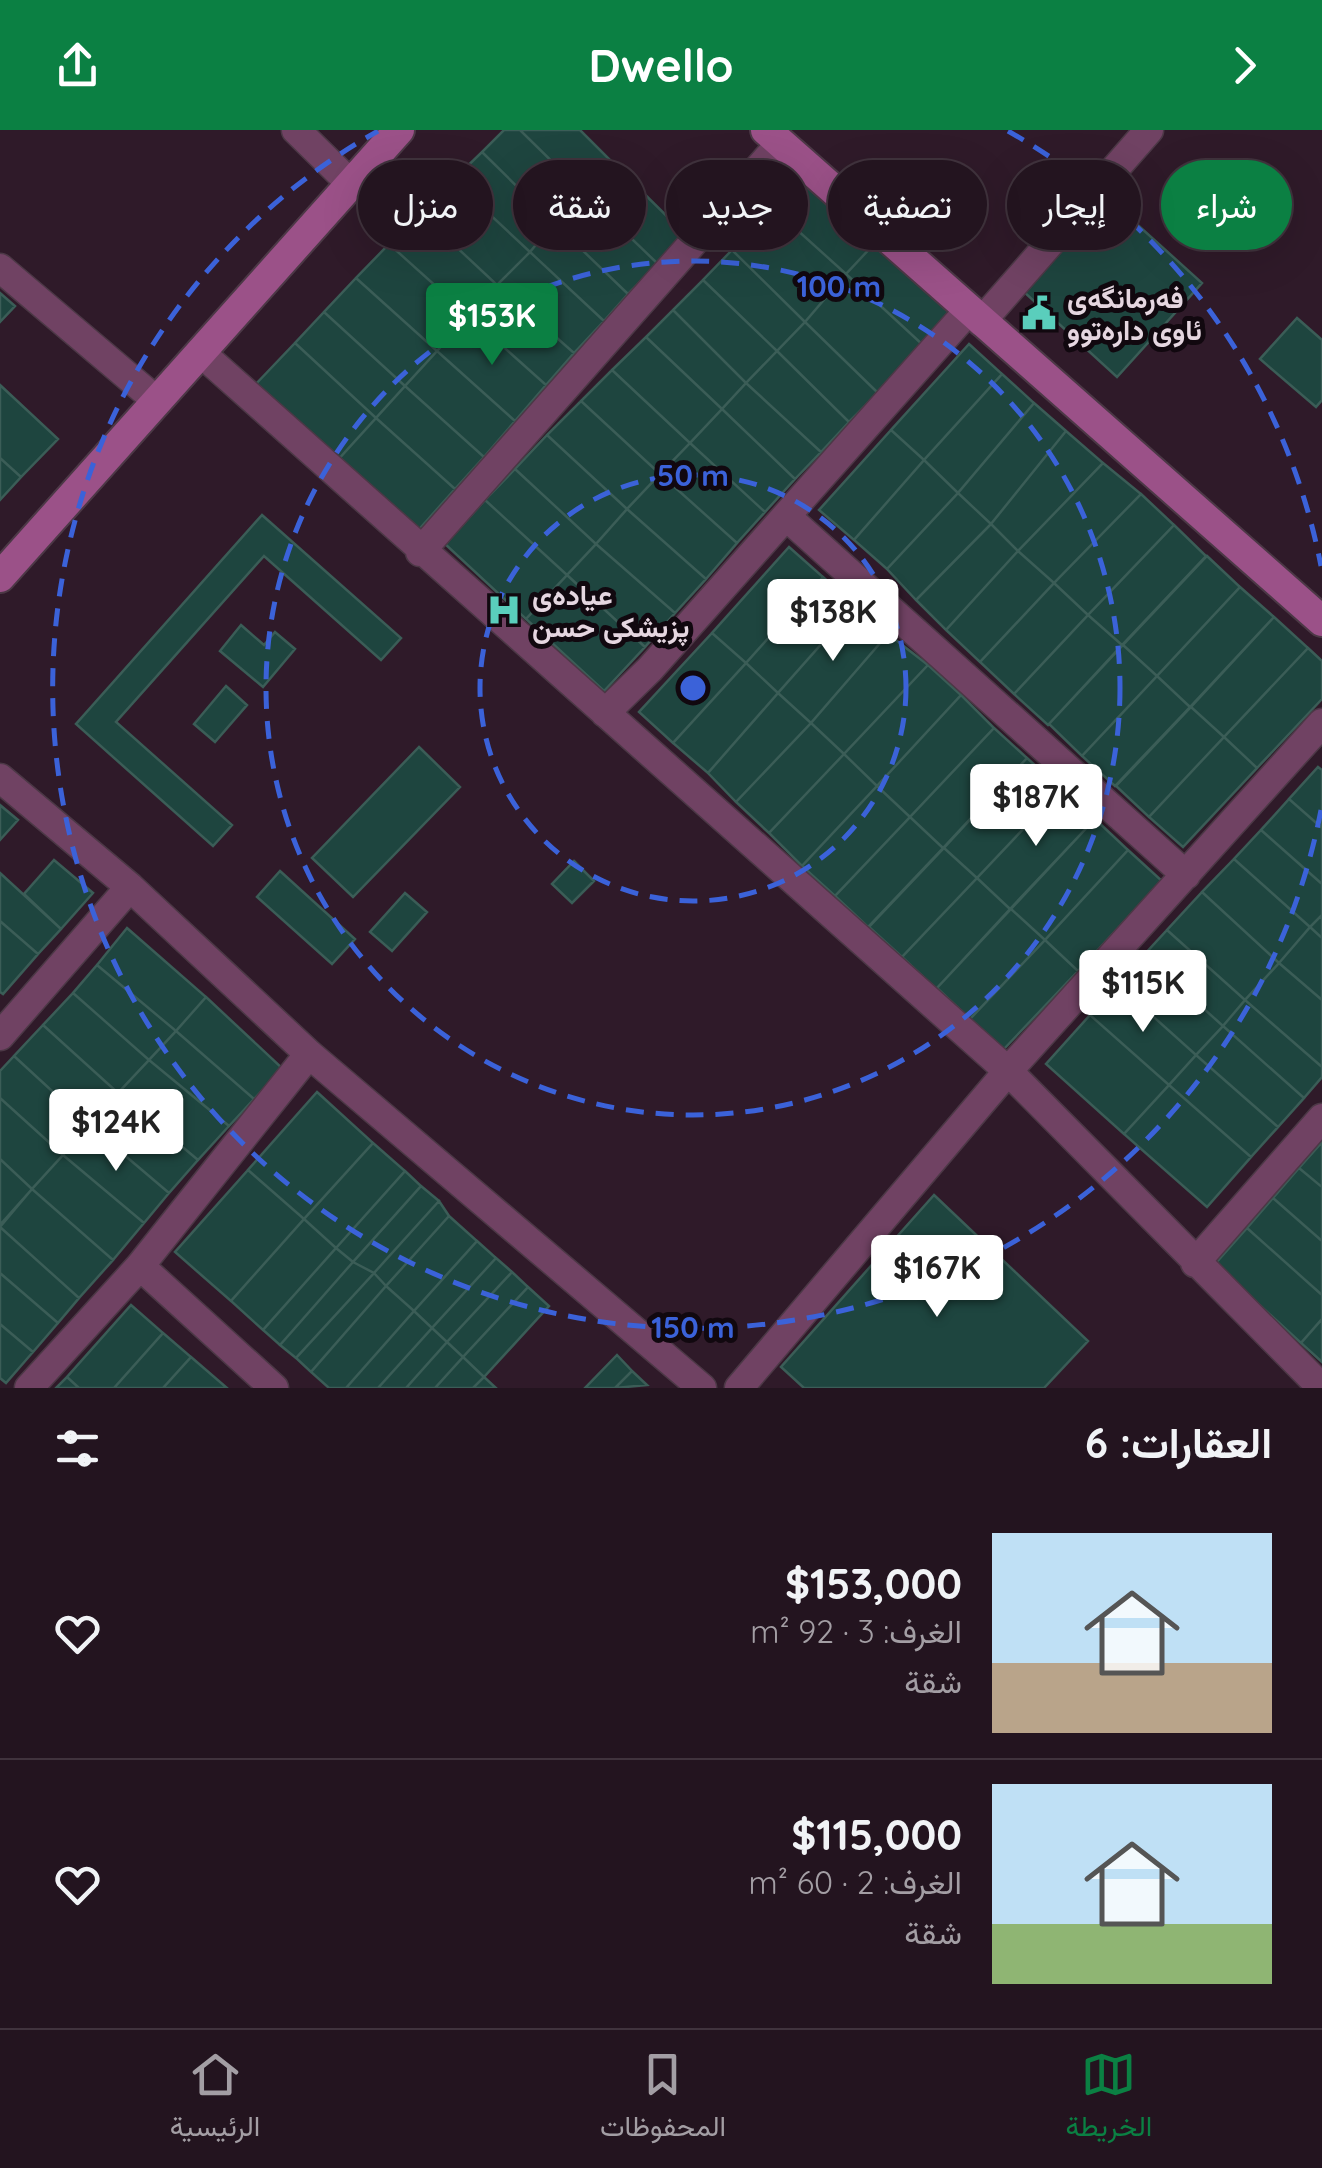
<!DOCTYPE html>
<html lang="ar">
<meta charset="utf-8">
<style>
body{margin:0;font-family:Quicksand,Vazirmatn,sans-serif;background:#2f212c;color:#f1f3f6;direction:rtl;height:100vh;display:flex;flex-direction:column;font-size:38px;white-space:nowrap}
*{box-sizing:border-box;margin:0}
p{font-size:32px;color:#a39ea4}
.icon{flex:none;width:55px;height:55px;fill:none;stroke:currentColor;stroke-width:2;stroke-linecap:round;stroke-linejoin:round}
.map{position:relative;height:1258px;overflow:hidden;direction:ltr}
.side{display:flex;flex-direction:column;background:#23141f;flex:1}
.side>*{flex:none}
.banner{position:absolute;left:30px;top:30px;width:1262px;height:90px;direction:rtl;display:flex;gap:20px}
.price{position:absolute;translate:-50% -85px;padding:0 22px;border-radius:10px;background:#fff;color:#222;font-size:32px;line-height:65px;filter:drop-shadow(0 2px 5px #0008)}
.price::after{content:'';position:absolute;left:50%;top:60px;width:30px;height:22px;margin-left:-15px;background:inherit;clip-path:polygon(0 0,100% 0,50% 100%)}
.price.selected{background:#0b8043;color:#fff}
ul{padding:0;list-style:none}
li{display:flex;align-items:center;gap:30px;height:250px;padding:0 50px}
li+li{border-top:2px solid #40333d}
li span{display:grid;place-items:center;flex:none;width:280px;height:200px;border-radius:0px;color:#555}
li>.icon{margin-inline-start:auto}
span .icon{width:120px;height:120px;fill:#fffc;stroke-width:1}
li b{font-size:42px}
h2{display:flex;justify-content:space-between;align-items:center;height:120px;padding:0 50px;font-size:42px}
.pill{padding:0 35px;border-radius:45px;background:#23141f;box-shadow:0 10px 40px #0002,0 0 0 2px #40333d;font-size:35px;line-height:90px}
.pill.selected{background:#0b8043;color:#fff}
header{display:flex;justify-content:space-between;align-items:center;height:130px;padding:0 50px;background:#0b8043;color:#fff;font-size:45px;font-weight:700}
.tabs{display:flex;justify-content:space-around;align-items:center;height:140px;border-top:2px solid #40333d;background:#23141f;font-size:28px;color:#a39ea4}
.tabs a{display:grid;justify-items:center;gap:5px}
.tabs .selected{color:#0b8043}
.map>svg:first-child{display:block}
.building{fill:#1e453f;stroke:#3b5d57;stroke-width:2.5}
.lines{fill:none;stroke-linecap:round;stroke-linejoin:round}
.street-casing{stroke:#4c3846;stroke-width:31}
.secondary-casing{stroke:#4c3846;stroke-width:34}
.street{stroke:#704263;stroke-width:28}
.secondary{stroke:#9b5188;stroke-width:30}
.ring{fill:none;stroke:#3b62d9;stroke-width:5;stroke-dasharray:18 12}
.labels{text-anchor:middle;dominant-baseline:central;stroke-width:10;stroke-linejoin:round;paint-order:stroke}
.poi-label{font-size:28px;font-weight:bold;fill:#e5d6e0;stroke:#11080f;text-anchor:start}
.centre{fill:#3b62d9;stroke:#11080f;stroke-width:5}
.ring-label{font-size:30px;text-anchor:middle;font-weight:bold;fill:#3b62d9;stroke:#11080f;stroke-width:10;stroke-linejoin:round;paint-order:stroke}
</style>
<header><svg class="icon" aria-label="forward" viewBox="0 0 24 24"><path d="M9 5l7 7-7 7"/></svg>Dwello<svg class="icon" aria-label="share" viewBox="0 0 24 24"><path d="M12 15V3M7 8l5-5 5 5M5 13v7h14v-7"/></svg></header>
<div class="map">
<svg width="1322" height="1258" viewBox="0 0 1322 1258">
<rect width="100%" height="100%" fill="#2f1a29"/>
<path class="building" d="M 504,0 L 520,0 L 584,63 L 554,93 L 482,22 Z
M 520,0 L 580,0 L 613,33 L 584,63 Z
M 482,22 L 554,93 L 530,122 L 453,50 Z
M 613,33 L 686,105 L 658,134 L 584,63 Z
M 794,39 L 875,113 L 846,144 L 764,70 Z
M 453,50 L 530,122 L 497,155 L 420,83 Z
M 584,63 L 658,134 L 628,164 L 554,93 Z
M 1109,69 L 1202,153 L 1117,247 L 1024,162 Z
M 764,70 L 846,144 L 805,192 L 732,120 Z
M 420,83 L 497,155 L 469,186 L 389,114 Z
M 554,93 L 628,164 L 604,191 L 530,122 Z
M 875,113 L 953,183 L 924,216 L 846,144 Z
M 389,114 L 469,186 L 437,221 L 356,148 Z
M 732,120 L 805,192 L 777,221 L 703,150 Z
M 530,122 L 604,191 L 574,223 L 497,155 Z
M 846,144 L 924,216 L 878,263 L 805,192 Z
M 356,148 L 437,221 L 405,256 L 324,182 Z
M 703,150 L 777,221 L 746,253 L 673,180 Z
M 497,155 L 574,223 L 546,255 L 469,186 Z
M 0,163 L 15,176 L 0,192 Z
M 673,180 L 746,253 L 722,279 L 646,207 Z
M 324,182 L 405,256 L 376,288 L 295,213 Z
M 469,186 L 546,255 L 515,291 L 437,221 Z
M 1297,188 L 1322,210 L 1322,270 L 1316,277 L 1260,229 Z
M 805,192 L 878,263 L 849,292 L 777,221 Z
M 646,207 L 722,279 L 690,313 L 612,240 Z
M 295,213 L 376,288 L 336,332 L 254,256 Z
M 969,214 L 1002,244 L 924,330 L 891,300 Z
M 437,221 L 515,291 L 484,327 L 405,256 Z
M 777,221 L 849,292 L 821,322 L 746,253 Z
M 612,240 L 690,313 L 660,344 L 581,271 Z
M 1002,244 L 1034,273 L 958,363 L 924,330 Z
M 746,253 L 821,322 L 795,349 L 722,279 Z
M 0,255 L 58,309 L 21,347 L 0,328 Z
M 405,256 L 484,327 L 455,359 L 376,288 Z
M 581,271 L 660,344 L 627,379 L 547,305 Z
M 1034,273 L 1066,301 L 991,394 L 958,363 Z
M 722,279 L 795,349 L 765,382 L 690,313 Z
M 376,288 L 455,359 L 414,405 L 336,332 Z
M 891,300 L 924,330 L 854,410 L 819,380 Z
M 1066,301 L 1103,333 L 1018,421 L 991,394 Z
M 547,305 L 627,379 L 596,414 L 515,339 Z
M 690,313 L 765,382 L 737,413 L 660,344 Z
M 0,328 L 21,347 L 0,370 Z
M 924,330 L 958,363 L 887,439 L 854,410 Z
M 1103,333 L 1141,364 L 1054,453 L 1018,421 Z
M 515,339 L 596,414 L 567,445 L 485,370 Z
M 660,344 L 737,413 L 706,449 L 627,379 Z
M 958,363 L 991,394 L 916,470 L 887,439 Z
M 1141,364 L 1174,395 L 1088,485 L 1054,453 Z
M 485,370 L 567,445 L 526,489 L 445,414 Z
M 627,379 L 706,449 L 675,483 L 596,414 Z
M 262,385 L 401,508 L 381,530 L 264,426 L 116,592 L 232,695 L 213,716 L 76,594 Z
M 991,394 L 1018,421 L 946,500 L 916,470 Z
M 1174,395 L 1206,426 L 1122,515 L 1088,485 Z
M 596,414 L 675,483 L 645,517 L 567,445 Z
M 789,417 L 823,447 L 746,533 L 712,503 Z
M 1018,421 L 1054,453 L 980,532 L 946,500 Z
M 1207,426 L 1240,457 L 1157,546 L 1123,515 Z
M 567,445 L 645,517 L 604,561 L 526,489 Z
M 823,447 L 855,476 L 778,563 L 746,533 Z
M 1054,453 L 1088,485 L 1014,564 L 980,532 Z
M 1240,457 L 1274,487 L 1190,577 L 1157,546 Z
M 855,476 L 888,504 L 811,593 L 778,563 Z
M 1088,485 L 1122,515 L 1048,595 L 1014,564 Z
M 1274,487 L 1308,518 L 1224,607 L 1191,577 Z
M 241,495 L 264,515 L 275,502 L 295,519 L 263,557 L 220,521 Z
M 712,503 L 746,533 L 673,613 L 639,582 Z
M 888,504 L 928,535 L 844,624 L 811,593 Z
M 1123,515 L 1157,546 L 1082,626 L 1049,594 Z
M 1308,518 L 1322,531 L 1322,569 L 1257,638 L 1224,607 Z
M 746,533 L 778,563 L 708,643 L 673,613 Z
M 928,535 L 961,565 L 877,656 L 844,624 Z
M 1157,546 L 1190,577 L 1115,656 L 1082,626 Z
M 226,556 L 247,575 L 215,612 L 194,594 Z
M 778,563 L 811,593 L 736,672 L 708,643 Z
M 961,565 L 994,598 L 910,687 L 877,656 Z
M 1191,577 L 1224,607 L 1149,687 L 1116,656 Z
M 811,593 L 844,624 L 769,703 L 736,672 Z
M 994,598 L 1027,628 L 943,718 L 910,687 Z
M 1224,607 L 1257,638 L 1183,717 L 1149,687 Z
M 419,617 L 460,657 L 353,767 L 312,728 Z
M 844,624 L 877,656 L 802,736 L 769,703 Z
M 1027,628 L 1061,659 L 977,748 L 944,718 Z
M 1318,637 L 1322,640 L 1322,698 L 1289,669 Z
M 877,656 L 910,687 L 835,766 L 802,736 Z
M 1061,659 L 1094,690 L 1010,779 L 977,748 Z
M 1289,669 L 1322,698 L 1322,754 L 1261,700 Z
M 0,675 L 18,690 L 0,710 Z
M 910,687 L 943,718 L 868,797 L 835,766 Z
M 1095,689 L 1128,720 L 1045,810 L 1011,779 Z
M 1261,700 L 1322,754 L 1322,785 L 1310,797 L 1234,729 Z
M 944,718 L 977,748 L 902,827 L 869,797 Z
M 1128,720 L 1162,751 L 1078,841 L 1045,810 Z
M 1234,729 L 1310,797 L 1279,833 L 1202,762 Z
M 54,730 L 93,763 L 61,799 L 24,764 Z
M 574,731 L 594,751 L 572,773 L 552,754 Z
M 280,741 L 355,809 L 332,834 L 257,767 Z
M 0,743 L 61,799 L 38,824 L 0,791 Z
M 977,748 L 1010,779 L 936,859 L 902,827 Z
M 1202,762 L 1279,833 L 1245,870 L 1167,800 Z
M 405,763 L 427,782 L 392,821 L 370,802 Z
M 1011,779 L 1045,810 L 970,889 L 937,858 Z
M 1322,785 L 1322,808 L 1310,797 Z
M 0,791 L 38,824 L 3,864 L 0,862 Z
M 1310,797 L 1322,808 L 1322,870 L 1279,833 Z
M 127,798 L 206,867 L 176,901 L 97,835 Z
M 1167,800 L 1245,870 L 1223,896 L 1144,825 Z
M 1045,810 L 1078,841 L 1003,920 L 970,889 Z
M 1144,825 L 1223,896 L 1196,925 L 1117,854 Z
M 1279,833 L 1322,870 L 1322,937 L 1245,870 Z
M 97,835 L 176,901 L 149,930 L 73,863 Z
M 1117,854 L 1196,925 L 1169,955 L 1090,885 Z
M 73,863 L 149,930 L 118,963 L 43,895 Z
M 206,867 L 283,939 L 254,969 L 176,901 Z
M 1245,870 L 1322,937 L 1322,947 L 1304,968 L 1223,896 Z
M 1090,885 L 1169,955 L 1124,1004 L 1046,934 Z
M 43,895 L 118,963 L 89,995 L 14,926 Z
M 1223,896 L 1304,968 L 1278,997 L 1196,925 Z
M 176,901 L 254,969 L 229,996 L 149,930 Z
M 1196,925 L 1278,997 L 1251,1027 L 1169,955 Z
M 14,926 L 89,995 L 63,1025 L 0,968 L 0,941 Z
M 149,930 L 229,996 L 198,1030 L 118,963 Z
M 1169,955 L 1251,1027 L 1207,1077 L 1124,1004 Z
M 317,962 L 373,1013 L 304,1089 L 248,1040 Z
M 118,963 L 198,1030 L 169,1063 L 89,995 Z
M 0,968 L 63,1025 L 32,1059 L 0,1029 Z
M 89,995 L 169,1063 L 144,1093 L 63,1025 Z
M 1322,1012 L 1322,1057 L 1299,1038 Z
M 373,1013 L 405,1041 L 336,1118 L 304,1089 Z
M 63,1025 L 144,1093 L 113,1130 L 32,1059 Z
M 0,1029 L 32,1059 L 0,1095 Z
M 1299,1038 L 1322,1057 L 1322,1111 L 1273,1068 Z
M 248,1040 L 304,1089 L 231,1171 L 175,1122 Z
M 405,1041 L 421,1056 L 353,1132 L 336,1118 Z
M 421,1056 L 439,1071 L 374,1143 L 353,1132 Z
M 32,1059 L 113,1130 L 79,1168 L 0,1097 Z
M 934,1065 L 1088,1211 L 1044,1258 L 804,1258 L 781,1237 Z
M 1273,1068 L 1322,1111 L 1322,1165 L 1247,1098 Z
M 439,1071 L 449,1086 L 386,1156 L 374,1143 Z
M 449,1086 L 477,1111 L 414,1181 L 386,1156 Z
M 304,1089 L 336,1118 L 263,1200 L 231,1171 Z
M 0,1097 L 79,1168 L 58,1193 L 0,1143 Z
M 1247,1098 L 1322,1165 L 1322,1189 L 1301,1213 L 1215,1134 Z
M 477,1111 L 496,1128 L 432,1198 L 414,1181 Z
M 336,1118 L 353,1132 L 280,1215 L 263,1200 Z
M 496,1128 L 512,1142 L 447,1212 L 432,1198 Z
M 353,1132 L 374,1143 L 296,1228 L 280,1215 Z
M 512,1142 L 528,1157 L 463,1227 L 447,1212 Z
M 0,1143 L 58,1193 L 33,1222 L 0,1194 Z
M 374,1143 L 386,1156 L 311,1242 L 296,1228 Z
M 386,1156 L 414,1181 L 346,1258 L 329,1258 L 311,1242 Z
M 528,1157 L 549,1176 L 484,1247 L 463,1227 Z
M 131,1175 L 163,1203 L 114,1258 L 79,1258 L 67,1247 Z
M 414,1181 L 432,1198 L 378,1258 L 346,1258 Z
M 1322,1189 L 1322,1232 L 1301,1213 Z
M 0,1194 L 33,1222 L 6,1253 L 0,1248 Z
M 432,1198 L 447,1212 L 406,1258 L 378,1258 Z
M 163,1203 L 191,1227 L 163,1258 L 114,1258 Z
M 447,1212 L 463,1227 L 435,1258 L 406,1258 Z
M 617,1225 L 632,1241 L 615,1258 L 585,1258 Z
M 191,1227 L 227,1258 L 163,1258 Z
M 463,1227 L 484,1247 L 473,1258 L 435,1258 Z
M 632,1241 L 647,1255 L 615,1258 Z
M 67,1247 L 79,1258 L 56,1258 Z
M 484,1247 L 496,1258 L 473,1258 Z"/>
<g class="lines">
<g class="street-casing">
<path id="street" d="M 296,0 L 350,53
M 0,138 L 157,271
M 981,192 L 1149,0
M 200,222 L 1008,941 L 1322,1258
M 786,386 L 1186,745
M 420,422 L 781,13
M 605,583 L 650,539 L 969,180
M 0,648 L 130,757 L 309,924 L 702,1258
M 0,906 L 130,757
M 1195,1133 L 1322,988
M 140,1136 L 274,1258
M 29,1258 L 140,1136 L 309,924
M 739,1258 L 1008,941 L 1322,593"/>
</g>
<g class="secondary-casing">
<path id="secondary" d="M 766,0 L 1322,491
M 0,447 L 399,0"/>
</g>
<use href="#street" class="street"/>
<use href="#secondary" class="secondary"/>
</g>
<g class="ring">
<circle cx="693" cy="558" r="213"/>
<circle cx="693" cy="558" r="427"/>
<path d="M1321 680A640 640 0 1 1 378 1M1008 1A640 640 0 0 1 1321 436"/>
</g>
<defs>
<g id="civic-bare" transform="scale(2.7)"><path d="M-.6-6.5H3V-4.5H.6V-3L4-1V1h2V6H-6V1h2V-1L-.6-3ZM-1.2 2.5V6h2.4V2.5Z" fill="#5acebc" stroke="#11080f" stroke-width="2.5" paint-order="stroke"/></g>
<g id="hospital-bare" transform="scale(2.7)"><path d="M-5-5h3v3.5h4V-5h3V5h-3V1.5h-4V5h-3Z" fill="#5acebc" stroke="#11080f" stroke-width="2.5" paint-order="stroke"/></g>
</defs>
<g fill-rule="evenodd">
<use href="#civic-bare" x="1039" y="183"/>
<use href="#hospital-bare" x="504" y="480"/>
</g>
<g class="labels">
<g class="poi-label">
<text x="1067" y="167">فەرمانگەی<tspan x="1067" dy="32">ئاوی دارەتوو</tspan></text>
<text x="532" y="464">عیادەی<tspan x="532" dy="32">پزیشکی حسن</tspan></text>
</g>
</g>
<circle cx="693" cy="558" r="15" class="centre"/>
<g class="ring-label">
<text x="839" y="167">100 m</text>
<text x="693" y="356">50 m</text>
<text x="693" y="1208">150 m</text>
</g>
</svg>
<b class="price selected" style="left:492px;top:238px">$153K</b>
<b class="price" style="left:833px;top:534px">$138K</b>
<b class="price" style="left:1036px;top:719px">$187K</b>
<b class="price" style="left:1143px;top:905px">$115K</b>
<b class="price" style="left:116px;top:1044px">$124K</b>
<b class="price" style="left:937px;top:1190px">$167K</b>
<div class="banner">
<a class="pill selected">شراء</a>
<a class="pill">إيجار</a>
<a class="pill">تصفية</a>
<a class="pill">جديد</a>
<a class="pill">شقة</a>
<a class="pill">منزل</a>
</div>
</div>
<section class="side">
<h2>العقارات: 6<svg class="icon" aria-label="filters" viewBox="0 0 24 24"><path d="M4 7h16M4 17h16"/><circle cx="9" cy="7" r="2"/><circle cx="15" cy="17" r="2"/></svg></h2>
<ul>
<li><span style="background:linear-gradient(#bfe0f5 65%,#b9a48a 0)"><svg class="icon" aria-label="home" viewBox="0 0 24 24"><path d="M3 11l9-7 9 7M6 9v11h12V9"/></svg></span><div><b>$153,000</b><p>الغرف: 3 · 92 m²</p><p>شقة</p></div><svg class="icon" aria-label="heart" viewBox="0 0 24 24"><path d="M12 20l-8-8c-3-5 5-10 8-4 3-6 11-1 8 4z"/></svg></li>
<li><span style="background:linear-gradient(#bfe0f5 70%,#8fb573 0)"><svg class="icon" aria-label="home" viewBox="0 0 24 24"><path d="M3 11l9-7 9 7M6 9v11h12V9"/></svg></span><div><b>$115,000</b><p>الغرف: 2 · 60 m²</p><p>شقة</p></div><svg class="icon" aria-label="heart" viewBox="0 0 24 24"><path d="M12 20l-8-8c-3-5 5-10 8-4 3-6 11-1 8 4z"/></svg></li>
</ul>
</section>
<nav class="tabs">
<a class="selected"><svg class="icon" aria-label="map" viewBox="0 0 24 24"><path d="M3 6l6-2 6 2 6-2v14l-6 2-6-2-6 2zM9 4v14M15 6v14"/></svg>الخريطة</a>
<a><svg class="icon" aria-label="saved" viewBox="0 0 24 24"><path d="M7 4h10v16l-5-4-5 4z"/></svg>المحفوظات</a>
<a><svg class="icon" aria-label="home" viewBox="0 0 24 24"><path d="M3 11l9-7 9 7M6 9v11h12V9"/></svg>الرئيسية</a>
</nav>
